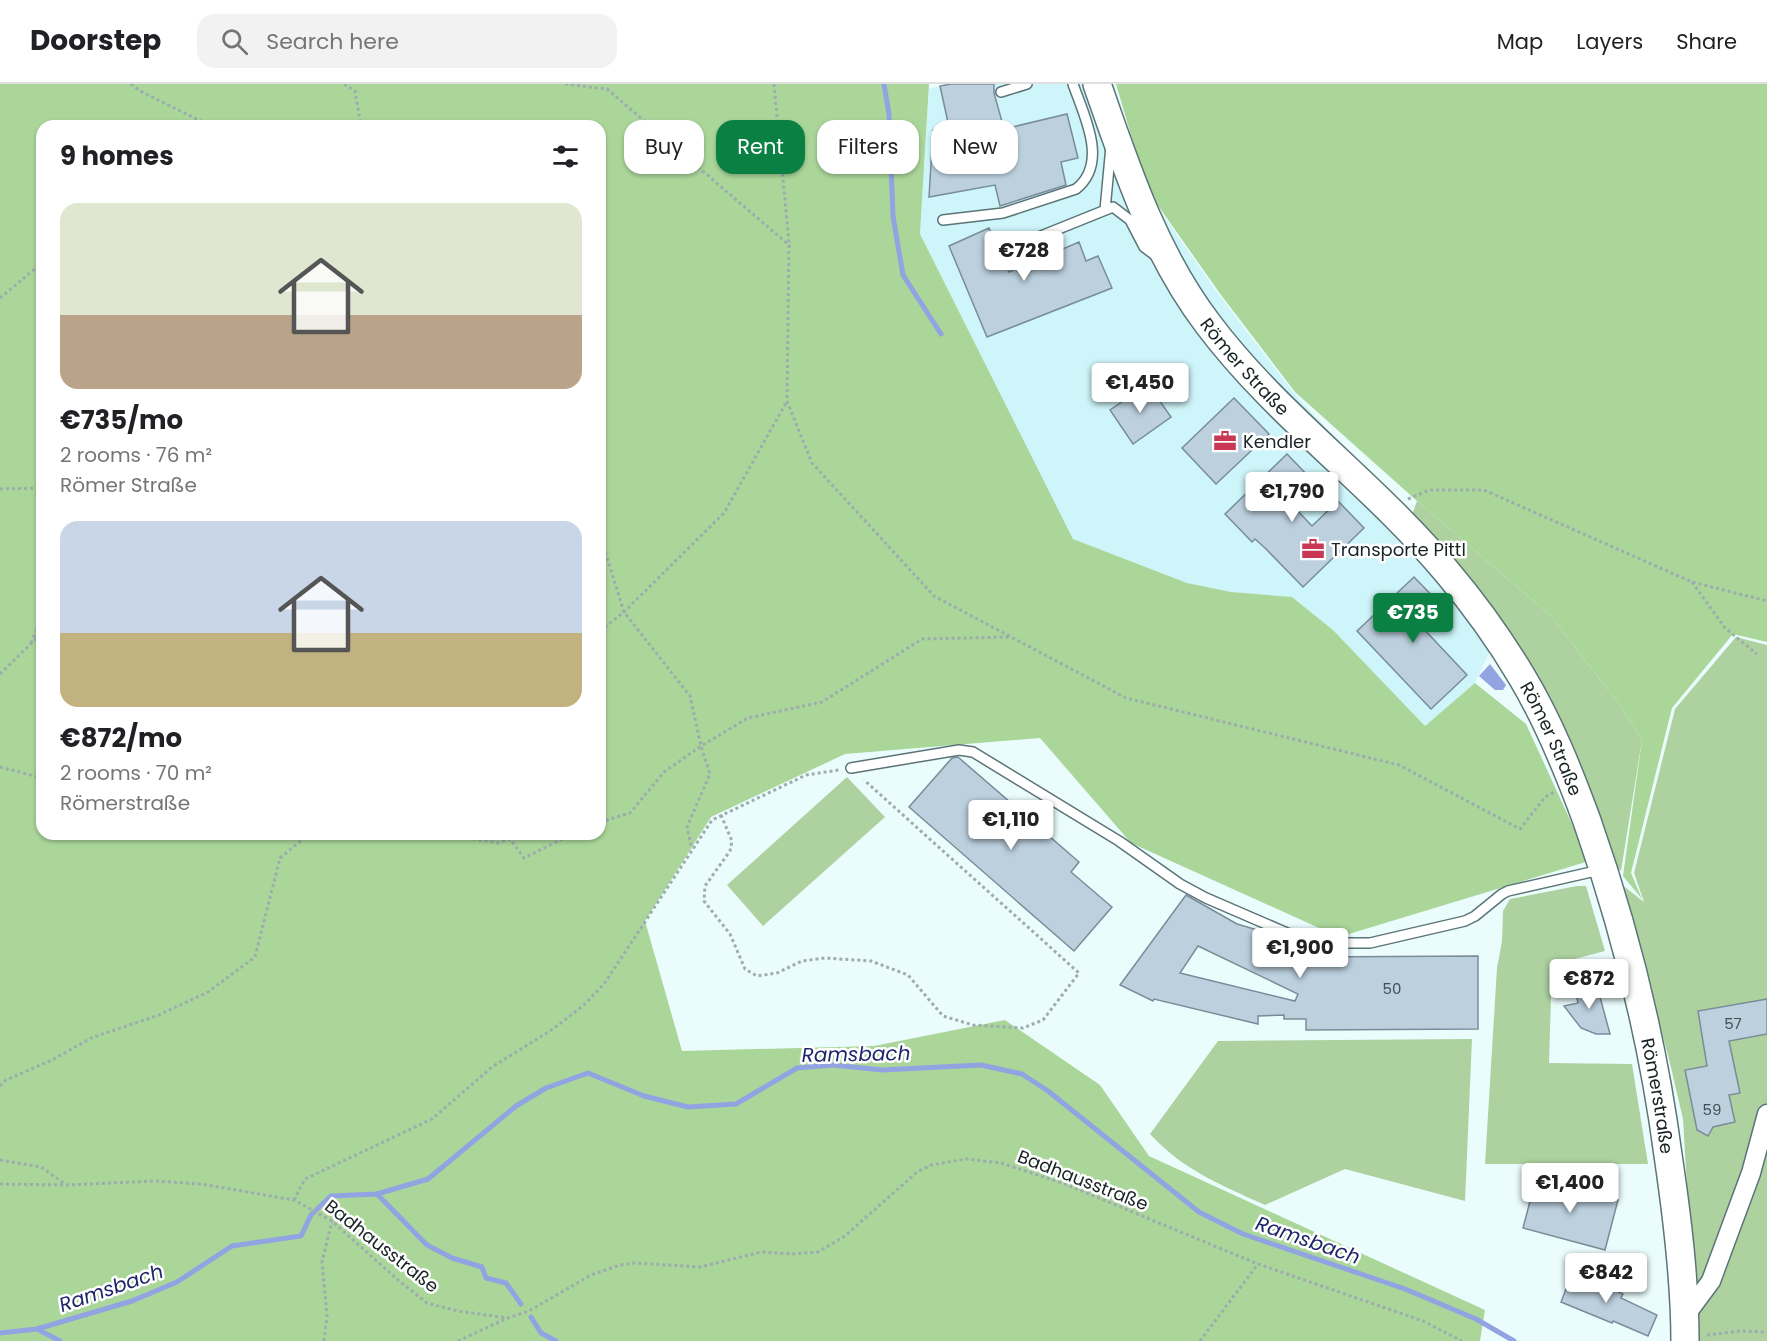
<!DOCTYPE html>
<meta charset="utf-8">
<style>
body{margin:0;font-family:Poppins,sans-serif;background:#f2f2f2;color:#202124;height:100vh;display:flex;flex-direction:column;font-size:22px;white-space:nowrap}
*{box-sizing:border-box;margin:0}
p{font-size:20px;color:#757577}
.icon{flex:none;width:33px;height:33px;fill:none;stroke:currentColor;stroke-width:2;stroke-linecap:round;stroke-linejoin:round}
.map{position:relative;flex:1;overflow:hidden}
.sheet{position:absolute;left:36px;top:36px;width:570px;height:720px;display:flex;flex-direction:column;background:#fff;border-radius:18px;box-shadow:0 2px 4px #0004}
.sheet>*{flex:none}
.top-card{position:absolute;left:624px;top:36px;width:570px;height:54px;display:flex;gap:12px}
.price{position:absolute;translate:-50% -51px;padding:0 14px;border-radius:6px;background:#fff;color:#222;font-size:20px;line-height:39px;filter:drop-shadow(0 2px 3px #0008)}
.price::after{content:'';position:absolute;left:50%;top:36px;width:18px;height:14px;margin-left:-9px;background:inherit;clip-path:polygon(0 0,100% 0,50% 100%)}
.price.on{background:#0b8043;color:#fff}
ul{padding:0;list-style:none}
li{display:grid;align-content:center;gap:12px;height:318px;padding:0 24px}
li span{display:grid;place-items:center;height:186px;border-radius:18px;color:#555}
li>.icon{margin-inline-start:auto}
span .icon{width:108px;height:108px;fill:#fffc;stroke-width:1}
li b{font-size:26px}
h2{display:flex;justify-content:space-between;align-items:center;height:72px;padding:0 24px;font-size:26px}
.pill{padding:0 21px;border-radius:18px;background:#fff;box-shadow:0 2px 4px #0004;font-size:21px;line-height:54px}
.pill.on{background:#0b8043;color:#fff}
header{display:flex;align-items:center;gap:36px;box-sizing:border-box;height:84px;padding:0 30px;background:#fff;border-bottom:2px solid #e0e0e0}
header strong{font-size:28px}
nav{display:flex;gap:33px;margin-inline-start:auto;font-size:21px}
.search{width:420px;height:54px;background:#f2f2f2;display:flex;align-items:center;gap:15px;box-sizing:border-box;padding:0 21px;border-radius:18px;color:#757577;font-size:22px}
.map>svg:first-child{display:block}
.built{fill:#cef5f9}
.green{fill:#add29f}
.forest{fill:#aad69a;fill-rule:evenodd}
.water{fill:#92a3e2}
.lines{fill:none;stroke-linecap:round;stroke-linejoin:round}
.stream{stroke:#92a3e2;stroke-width:5}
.building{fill:#bcd0de;stroke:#798c99;stroke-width:1.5;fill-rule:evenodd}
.lane-casing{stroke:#5b7477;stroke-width:12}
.street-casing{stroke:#5b7477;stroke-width:21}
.secondary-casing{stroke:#5b7477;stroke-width:30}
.path{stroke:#9dacad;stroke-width:3;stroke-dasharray:3 3;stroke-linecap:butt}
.lane{stroke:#fff;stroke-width:9}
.street{stroke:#fff;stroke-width:18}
.secondary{stroke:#fff;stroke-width:27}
.labels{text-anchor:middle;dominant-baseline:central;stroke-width:5;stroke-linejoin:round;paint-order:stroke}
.number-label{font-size:15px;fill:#424e52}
.street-label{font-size:18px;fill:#192324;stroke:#fff}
.poi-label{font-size:18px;fill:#192324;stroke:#fff;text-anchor:start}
.water-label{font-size:20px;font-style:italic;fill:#1e256d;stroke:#fff}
</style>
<header>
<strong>Doorstep</strong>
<div class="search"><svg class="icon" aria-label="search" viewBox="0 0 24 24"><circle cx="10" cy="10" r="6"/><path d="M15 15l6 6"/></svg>Search here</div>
<nav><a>Map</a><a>Layers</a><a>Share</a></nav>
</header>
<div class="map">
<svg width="1767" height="1257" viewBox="0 0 1767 1257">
<rect width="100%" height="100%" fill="#ebfcfd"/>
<path class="built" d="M 947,0 L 1114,0 L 1147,108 L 1219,211 L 1293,308 L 1378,401 L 1501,544 L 1475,599 L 1425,642 L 1333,546 L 1292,513 L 1231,508 L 1187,499 L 1073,455 L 920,150 L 929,5 Z"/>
<path class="green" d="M 1417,417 L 1551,532 L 1621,623 L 1642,656 L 1621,787 L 1612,779 L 1583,696 L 1412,431 Z
M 1736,553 L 1767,561 L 1767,1257 L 1696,1257 L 1683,1035 L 1669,975 L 1621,800 L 1644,818 L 1634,789 L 1675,625 Z
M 847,693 L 885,733 L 763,842 L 727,801 Z
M 1577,802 L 1586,802 L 1605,867 L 1552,881 L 1549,979 L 1632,980 L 1648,1080 L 1485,1080 L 1497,884 L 1502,857 L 1503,827 L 1510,815 Z
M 1472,955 L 1465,1117 L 1345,1085 L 1265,1121 C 1221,1101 1183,1086 1150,1050 L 1218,957 Z"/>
<path class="forest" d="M 0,0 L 929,0 L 920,150 L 1073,455 L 1187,499 L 1231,508 L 1292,513 L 1333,546 L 1425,642 L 1475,599 L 1526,640 L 1589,777 L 1339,853 L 1131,759 L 1040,654 L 845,670 L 711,733 L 645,837 L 682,967 L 874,962 L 1005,936 L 1100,1001 L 1149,1072 L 1485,1226 L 1480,1257 L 0,1257 ZM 42,42 L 600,42 L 600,750 L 42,750 Z
M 1116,0 L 1767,0 L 1767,558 L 1733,550 L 1672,624 L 1631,789 L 1642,815 L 1623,792 L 1642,656 L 1621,623 L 1551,532 L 1417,417 L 1295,308 L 1221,211 L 1147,106 Z"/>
<path class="water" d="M 1490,580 L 1506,601 L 1503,606 L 1495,606 L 1479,592 Z"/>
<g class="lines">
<path class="stream" d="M 884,0 L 889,30 L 893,132 L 903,191 L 941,250
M 377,1110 L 427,1161 L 452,1174 L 482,1183 L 486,1194 L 506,1199 L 521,1220
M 531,1233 L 541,1249 L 556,1257
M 37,1245 L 60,1257
M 0,1249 L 37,1245 L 132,1217 L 177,1198 L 232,1162 L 301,1152 L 311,1131 L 331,1112 L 377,1110 L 428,1095 L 516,1022 L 546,1004 L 588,989 L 644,1012 L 688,1023 L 736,1020 L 797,984 L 833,981 L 882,986 L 981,981 L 1022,990 L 1048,1007 L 1199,1128 L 1243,1150 L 1405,1205 L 1476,1235 L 1514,1257"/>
</g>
<path class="building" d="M 951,0 L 994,0 L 994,9 L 1004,45 L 1067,30 L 1078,74 L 1061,78 L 1066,101 L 1000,122 L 995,101 L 929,113 L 933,46 L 949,43 L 940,2 Z
M 989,144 L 1009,188 L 1079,158 L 1086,177 L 1098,172 L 1112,204 L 987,253 L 949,162 Z
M 1148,300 L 1171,333 L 1133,360 L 1110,326 Z
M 1234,314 L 1269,350 L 1216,400 L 1182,364 Z
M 1287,370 L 1314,398 L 1291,420 L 1312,442 L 1338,417 L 1364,444 L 1303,503 L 1265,464 L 1255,455 L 1252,458 L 1225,430 Z
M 1414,493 L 1442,522 L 1421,542 L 1467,591 L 1431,625 L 1357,547 Z
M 958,673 L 1079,778 L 1071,788 L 1112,823 L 1074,867 L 909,723 L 952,674 Z
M 1186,811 L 1237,840 L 1305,860 L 1306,873 L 1478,872 L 1478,945 L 1306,946 L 1306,935 L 1284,935 L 1284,931 L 1258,932 L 1258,940 L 1154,915 L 1153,917 L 1120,901 ZM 1198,862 L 1298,910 L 1295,917 L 1180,889 Z
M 1597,899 L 1600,913 L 1610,950 L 1596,950 L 1581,944 L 1564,922 L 1578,919 L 1574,901 Z
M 1767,915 L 1767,950 L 1729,957 L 1740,1009 L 1729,1011 L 1735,1038 L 1713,1043 L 1708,1052 L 1697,1046 L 1685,986 L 1707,982 L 1698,927 Z
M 1536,1094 L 1618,1116 L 1605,1166 L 1523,1144 Z
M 1573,1187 L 1623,1210 L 1621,1214 L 1657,1231 L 1648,1252 L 1613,1237 L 1612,1239 L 1561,1218 Z"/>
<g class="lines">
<g class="lane-casing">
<path id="lane" d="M 1001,8 L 1027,0
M 1105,126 L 1111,62
M 943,136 L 1003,129 L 1076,105 C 1109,79 1084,32 1073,0
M 1031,156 L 1113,123 L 1130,136 L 1144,163 L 1156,172
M 851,684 L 959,666 L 973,668 L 1119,757 L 1180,800 L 1206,814 L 1287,849 L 1326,859 L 1370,859 L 1465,837 L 1475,832 L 1502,810 L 1508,807 L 1600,786"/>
</g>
<g class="street-casing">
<path id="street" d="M 1685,1232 L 1711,1197 L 1751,1089 L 1767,1030"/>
</g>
<g class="secondary-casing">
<g id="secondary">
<path id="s1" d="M 1097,0 C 1126,83 1154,169 1208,240 C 1277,332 1374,400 1447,488 C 1475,521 1500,556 1522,593 C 1549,638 1569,688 1587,737 C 1625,845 1653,958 1668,1071 C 1677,1132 1685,1195 1685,1257"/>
</g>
</g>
<path class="path" d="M 131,0 L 140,7 L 211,42
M 344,0 L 355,7 L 361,42
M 565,0 L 607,5 L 789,161 L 787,317 L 812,379 L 934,512 L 1126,614 L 1399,681 L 1520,745 L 1545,713 L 1554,708
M 774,0 L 789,159
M 0,214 L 42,179
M 0,405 L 42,404
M 1408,415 L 1429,406 L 1484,406 L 1692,498 L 1767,517
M 600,451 L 624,528 L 690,612 L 701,662 L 710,690 L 687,743 L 692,765
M 1692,498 L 1725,544 L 1757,570
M 600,547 L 624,528 L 724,429 L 787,317
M 31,559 L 42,533
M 0,590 L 42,549
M 0,683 L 42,694
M 721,731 L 732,757 L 730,767 L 705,802 L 704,817 L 730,850 L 745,885 L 757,892 L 777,889 L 802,877 L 825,874 L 871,877 L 908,891 L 943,932 L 973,941 L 1023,944 L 1043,936 L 1079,889 L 864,696
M 600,738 L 630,729 L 664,688 L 701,662 L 748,634 L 822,618 L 922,555 L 1009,553
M 443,750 L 498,759 L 510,755 L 524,774 L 572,750
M 0,1002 L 6,996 L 52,976 L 91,954 L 159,931 L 208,908 L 255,873 L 280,774 L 309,750
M 0,1076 L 41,1083 L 65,1100
M 0,1100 L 66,1101 L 155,1097 L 201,1100 L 294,1116 L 332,1137 L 398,1196 L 427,1219 L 458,1227 L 508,1234 L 529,1227 L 591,1191 L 620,1181 L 635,1179 L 700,1183 L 761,1168 L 793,1170 L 818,1168 L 845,1152 L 917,1088 L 931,1081 L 966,1075 L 1001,1079 L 1065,1100 L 1258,1180 L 1423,1237 L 1462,1257
M 294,1116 L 305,1095 L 432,1035 L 492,983 L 553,945 L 584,921 L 604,900 L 712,736 L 806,691 L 839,686
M 1707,1251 L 1740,1247 L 1767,1248
M 324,1257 L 327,1232 L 322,1178 L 332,1137
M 458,1257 L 508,1234
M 1200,1257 L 1258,1180"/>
<use href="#lane" class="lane"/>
<use href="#street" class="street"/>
<use href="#secondary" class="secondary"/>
</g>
<defs>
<g id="office-bare" transform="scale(1.8)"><path d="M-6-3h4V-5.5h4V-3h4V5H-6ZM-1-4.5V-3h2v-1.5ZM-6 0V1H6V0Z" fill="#c83855" stroke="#fff" stroke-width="2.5" paint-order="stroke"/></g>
</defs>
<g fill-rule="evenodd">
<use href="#office-bare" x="1225" y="357"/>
<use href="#office-bare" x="1313" y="465"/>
</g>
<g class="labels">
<g class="number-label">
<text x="1392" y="904">50</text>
<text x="1733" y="939">57</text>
<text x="1712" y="1025">59</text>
</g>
<g class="street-label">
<text stroke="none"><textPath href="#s1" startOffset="322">Römer Straße</textPath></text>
<text stroke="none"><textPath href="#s1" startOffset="808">Römer Straße</textPath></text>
<text stroke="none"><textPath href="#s1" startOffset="1182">Römerstraße</textPath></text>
<text transform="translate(1083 1096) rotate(21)">Badhausstraße</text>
<text transform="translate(382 1162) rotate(38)">Badhausstraße</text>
</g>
<g class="poi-label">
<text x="1243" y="357">Kendler</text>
<text x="1331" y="465">Transporte Pittl</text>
</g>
<g class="water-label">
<text transform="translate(856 970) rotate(-1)">Ramsbach</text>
<text transform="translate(1308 1156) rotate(19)">Ramsbach</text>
<text transform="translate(111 1204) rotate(-19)">Ramsbach</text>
</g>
</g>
</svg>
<b class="price" style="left:1024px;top:198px">€728</b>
<b class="price" style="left:1140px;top:330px">€1,450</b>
<b class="price" style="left:1292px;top:439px">€1,790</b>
<b class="price on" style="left:1413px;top:560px">€735</b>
<b class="price" style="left:1011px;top:767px">€1,110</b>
<b class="price" style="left:1300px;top:895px">€1,900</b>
<b class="price" style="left:1589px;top:926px">€872</b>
<b class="price" style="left:1570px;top:1130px">€1,400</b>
<b class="price" style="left:1606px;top:1220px">€842</b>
<div class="top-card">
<a class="pill">Buy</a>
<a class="pill on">Rent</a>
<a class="pill">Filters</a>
<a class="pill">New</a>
</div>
<section class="sheet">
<h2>9 homes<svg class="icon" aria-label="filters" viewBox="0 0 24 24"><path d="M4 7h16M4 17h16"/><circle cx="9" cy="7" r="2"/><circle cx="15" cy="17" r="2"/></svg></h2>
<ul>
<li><span style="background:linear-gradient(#dfe7d0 60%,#b9a48a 0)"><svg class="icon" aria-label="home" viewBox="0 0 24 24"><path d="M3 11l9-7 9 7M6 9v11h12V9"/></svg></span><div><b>€735/mo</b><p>2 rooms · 76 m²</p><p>Römer Straße</p></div></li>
<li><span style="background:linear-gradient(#c9d6e8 60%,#c2b280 0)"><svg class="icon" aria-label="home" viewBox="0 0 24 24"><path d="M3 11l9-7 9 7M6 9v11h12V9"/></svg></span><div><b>€872/mo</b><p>2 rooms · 70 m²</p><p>Römerstraße</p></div></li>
</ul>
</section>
</div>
